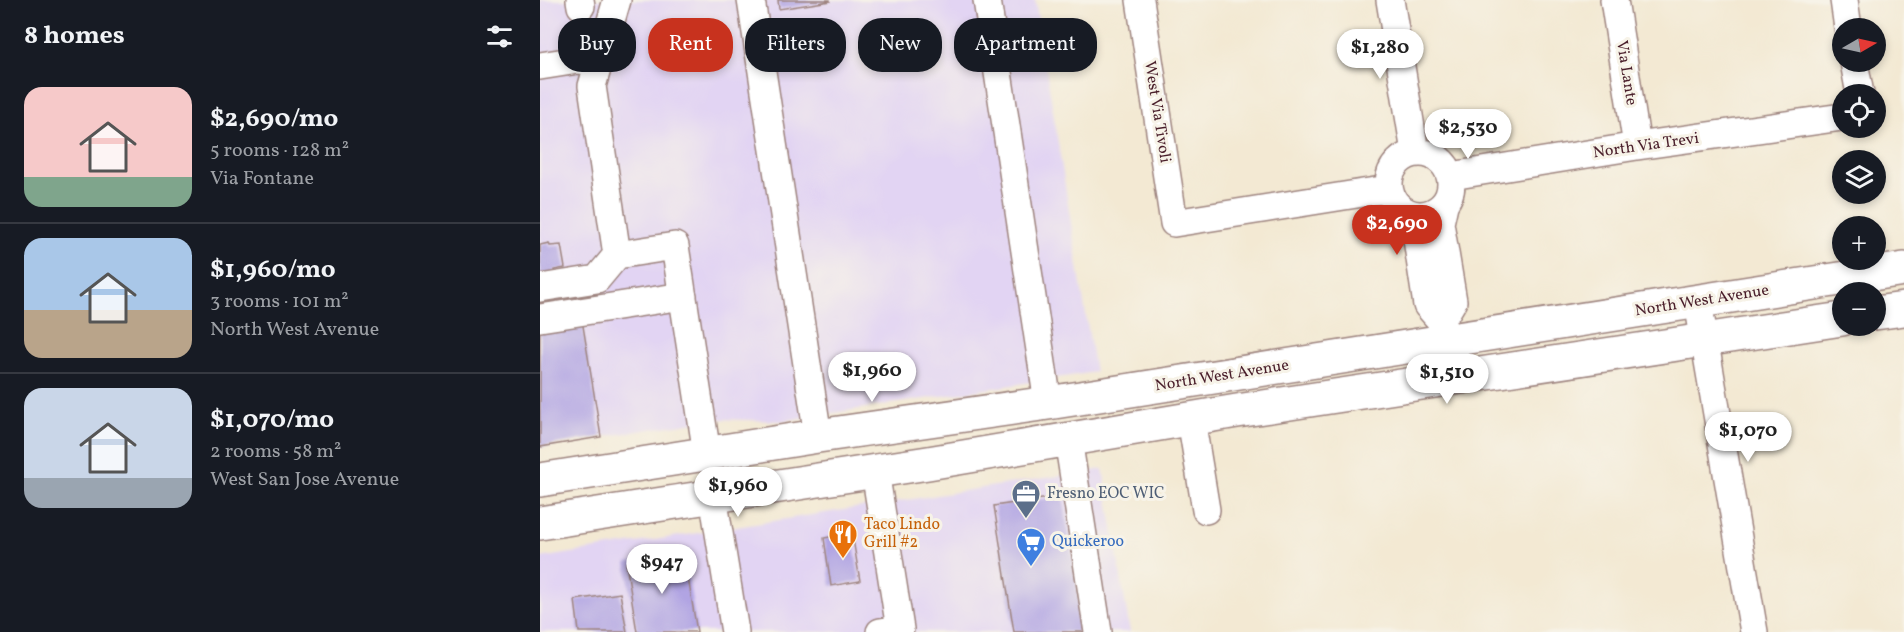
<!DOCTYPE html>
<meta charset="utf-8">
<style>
body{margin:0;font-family:Vollkorn,serif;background:#20242c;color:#f1f3f6;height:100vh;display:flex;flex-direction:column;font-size:22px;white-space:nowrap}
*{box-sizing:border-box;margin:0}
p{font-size:20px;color:#9ea1a6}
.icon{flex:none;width:33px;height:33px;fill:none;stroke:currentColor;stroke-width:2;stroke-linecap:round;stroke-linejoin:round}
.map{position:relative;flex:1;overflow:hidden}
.side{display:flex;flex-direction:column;background:#171b24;width:540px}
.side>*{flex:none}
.top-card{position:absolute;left:18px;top:18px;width:570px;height:54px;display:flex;gap:12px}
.needle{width:39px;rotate:81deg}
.controls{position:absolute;left:1292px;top:18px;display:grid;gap:12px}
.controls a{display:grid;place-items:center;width:54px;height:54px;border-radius:50%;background:#171b24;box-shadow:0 3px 9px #0003;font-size:30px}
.price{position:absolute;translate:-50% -51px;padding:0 14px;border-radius:21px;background:#fff;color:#222;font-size:20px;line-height:39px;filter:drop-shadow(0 2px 3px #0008)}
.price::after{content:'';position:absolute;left:50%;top:36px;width:18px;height:14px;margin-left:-9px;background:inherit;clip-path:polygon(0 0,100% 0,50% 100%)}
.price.on{background:#c8321e;color:#fff}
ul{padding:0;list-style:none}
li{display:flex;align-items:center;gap:18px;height:150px;padding:0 24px}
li+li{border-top:2px solid #363941}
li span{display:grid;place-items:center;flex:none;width:168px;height:120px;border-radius:18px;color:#555}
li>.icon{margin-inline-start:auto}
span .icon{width:72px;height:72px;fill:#fffc;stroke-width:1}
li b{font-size:26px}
h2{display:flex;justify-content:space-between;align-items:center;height:72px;padding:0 24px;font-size:26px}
.pill{padding:0 21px;border-radius:24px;background:#171b24;box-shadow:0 3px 9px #0003;font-size:21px;line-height:54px}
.pill.on{background:#c8321e;color:#fff}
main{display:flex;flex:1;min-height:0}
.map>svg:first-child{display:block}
.built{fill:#e2d4f3}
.building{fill:#b1a4e3}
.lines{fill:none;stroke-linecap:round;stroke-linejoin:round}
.minor-casing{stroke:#9e847f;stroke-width:30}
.major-casing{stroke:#9e847f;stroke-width:36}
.minor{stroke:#fff;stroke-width:27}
.major{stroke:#fff;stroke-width:33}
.labels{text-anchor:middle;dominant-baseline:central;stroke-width:6;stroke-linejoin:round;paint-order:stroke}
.street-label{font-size:16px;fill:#4a1f2b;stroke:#f7f3e8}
.service-label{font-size:16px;fill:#4e5e75;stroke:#f7f3e8;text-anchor:start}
.food-label{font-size:16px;fill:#c56008;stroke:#f7f3e8;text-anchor:start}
.shop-label{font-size:16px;fill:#366cbe;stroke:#f7f3e8;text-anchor:start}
</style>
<main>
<section class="side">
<h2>8 homes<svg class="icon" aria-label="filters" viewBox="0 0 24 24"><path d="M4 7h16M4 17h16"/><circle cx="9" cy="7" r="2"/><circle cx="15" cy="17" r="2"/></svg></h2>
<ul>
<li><span style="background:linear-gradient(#f6c9c9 75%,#7fa58c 0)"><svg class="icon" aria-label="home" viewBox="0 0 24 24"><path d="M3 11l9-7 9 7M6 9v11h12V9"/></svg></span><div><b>$2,690/mo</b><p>5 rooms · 128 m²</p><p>Via Fontane</p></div></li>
<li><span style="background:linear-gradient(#a9c7e8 60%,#b9a48a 0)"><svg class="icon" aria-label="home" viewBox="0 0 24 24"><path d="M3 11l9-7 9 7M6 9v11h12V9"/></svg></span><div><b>$1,960/mo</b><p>3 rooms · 101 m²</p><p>North West Avenue</p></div></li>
<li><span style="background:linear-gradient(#c9d6e8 75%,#9aa5b1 0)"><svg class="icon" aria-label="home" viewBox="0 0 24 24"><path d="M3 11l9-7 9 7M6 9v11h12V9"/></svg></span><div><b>$1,070/mo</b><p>2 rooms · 58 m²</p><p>West San Jose Avenue</p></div></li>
</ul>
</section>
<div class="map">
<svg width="1364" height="632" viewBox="0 0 1364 632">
<rect width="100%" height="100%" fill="#f7f3e8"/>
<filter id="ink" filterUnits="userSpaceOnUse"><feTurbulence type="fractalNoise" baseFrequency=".0167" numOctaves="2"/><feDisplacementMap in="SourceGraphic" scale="12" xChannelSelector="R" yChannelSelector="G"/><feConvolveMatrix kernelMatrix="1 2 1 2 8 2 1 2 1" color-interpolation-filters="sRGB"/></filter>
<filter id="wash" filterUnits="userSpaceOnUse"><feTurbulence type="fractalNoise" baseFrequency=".008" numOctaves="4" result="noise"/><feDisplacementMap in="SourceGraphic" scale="24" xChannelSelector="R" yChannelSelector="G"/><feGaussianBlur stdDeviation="1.35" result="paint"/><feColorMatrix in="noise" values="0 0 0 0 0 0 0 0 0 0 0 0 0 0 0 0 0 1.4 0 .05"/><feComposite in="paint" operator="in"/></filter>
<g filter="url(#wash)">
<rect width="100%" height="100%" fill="#f3e9d3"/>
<path class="built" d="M 0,0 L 495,0 L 555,372 L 242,421 L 174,419 L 61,437 L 38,296 L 0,301 Z
M 563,469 L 590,632 L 0,632 L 0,558 Z"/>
<g id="blocks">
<path class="building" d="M 238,0 L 290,0 L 290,1 L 239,9 Z
M 9,243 L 10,246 L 21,245 L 25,268 L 14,270 L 15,279 L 0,282 L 0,245 Z
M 38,295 L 61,437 L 0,447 L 0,301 Z
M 523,496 L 544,632 L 474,632 L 454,506 Z
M 312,533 L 320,581 L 291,586 L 284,538 Z
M 144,553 L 157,632 L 97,632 L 86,563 Z
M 80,593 L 87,632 L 39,632 L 35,600 Z"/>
</g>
</g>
<g filter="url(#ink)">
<use href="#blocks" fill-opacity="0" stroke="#9e847f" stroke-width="1.5"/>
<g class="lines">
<g class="minor-casing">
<path id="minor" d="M 40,0 L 41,6
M 77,0 L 52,86 L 77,255 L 135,246 L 167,454
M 211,0 L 278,436
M 447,0 L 508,403
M 600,0 L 634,223 L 848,189
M 850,0 L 875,152
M 1074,0 L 1097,146
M 1304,0 L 1308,28
M 1314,62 L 1320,94
M 0,66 L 38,60 L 59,62
M849 184a31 31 0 1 1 62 0a31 31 0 1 1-62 0Z
M 911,176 L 1097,146 L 1302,117
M 866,213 L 875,226 L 887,305 L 901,321 L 903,341
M 0,288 L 57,279 L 77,255
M 1158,302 L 1214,632
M 0,318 L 143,296
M 901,321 L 913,301 L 900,223 L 904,205
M 651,419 L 666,510
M 528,439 L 558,632
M 335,471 L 360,629 L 340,632
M 173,496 L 195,632"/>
</g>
<g class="major-casing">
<path id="major" d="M 1335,313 L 1364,309
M 0,480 L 278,436 L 508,403 L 1364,269
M 0,523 L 388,463 L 697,411 L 1302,319"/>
</g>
<use href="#minor" class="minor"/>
<use href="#major" class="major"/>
</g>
</g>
<defs>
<g id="office-pin" transform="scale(1.5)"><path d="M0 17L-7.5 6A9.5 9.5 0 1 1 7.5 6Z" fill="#5c6f8a" stroke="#f7f3e8"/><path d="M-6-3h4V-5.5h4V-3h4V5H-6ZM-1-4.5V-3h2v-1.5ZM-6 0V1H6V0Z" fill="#fff"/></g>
<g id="restaurant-pin" transform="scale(1.5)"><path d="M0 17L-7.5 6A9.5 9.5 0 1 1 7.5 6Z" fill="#e8710a" stroke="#f7f3e8"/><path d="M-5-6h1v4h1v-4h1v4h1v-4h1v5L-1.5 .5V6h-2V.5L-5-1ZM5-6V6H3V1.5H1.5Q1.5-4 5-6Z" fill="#fff"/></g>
<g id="supermarket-pin" transform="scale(1.5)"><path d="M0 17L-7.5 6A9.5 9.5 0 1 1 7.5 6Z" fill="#3f7fe0" stroke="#f7f3e8"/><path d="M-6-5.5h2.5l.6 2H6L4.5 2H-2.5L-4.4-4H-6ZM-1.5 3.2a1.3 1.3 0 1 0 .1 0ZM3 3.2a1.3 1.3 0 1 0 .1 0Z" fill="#fff"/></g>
</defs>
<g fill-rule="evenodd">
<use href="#office-pin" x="486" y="494"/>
<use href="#restaurant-pin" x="303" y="534"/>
<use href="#supermarket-pin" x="491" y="542"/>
</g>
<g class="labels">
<g class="street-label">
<text transform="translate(1086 73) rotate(81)">Via Lante</text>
<text transform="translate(617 112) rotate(81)">West Via Tivoli</text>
<text transform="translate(1106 146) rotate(-8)">North Via Trevi</text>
<text transform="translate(1162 301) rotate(-9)">North West Avenue</text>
<text transform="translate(682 376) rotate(-9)">North West Avenue</text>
</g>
<g class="service-label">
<text x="507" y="494">Fresno EOC WIC</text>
</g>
<g class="food-label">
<text x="324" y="525">Taco Lindo<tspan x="324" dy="18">Grill #2</tspan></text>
</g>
<g class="shop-label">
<text x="512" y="542">Quickeroo</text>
</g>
</g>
</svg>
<div class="controls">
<a><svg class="needle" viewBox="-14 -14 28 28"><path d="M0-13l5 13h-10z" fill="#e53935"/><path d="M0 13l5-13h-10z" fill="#9ea1a6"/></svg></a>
<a><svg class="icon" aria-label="locate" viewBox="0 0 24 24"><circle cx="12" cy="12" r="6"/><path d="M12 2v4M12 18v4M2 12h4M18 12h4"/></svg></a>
<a><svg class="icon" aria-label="layers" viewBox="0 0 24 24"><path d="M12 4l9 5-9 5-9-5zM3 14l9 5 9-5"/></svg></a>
<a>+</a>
<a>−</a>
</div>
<b class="price" style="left:840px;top:80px">$1,280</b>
<b class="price" style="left:928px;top:160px">$2,530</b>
<b class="price on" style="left:857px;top:256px">$2,690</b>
<b class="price" style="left:332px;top:403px">$1,960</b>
<b class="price" style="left:907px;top:405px">$1,510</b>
<b class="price" style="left:1208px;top:463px">$1,070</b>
<b class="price" style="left:198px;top:518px">$1,960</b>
<b class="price" style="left:122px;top:595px">$947</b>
<div class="top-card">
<a class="pill">Buy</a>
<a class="pill on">Rent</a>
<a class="pill">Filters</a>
<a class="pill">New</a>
<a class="pill">Apartment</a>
</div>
</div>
</main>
